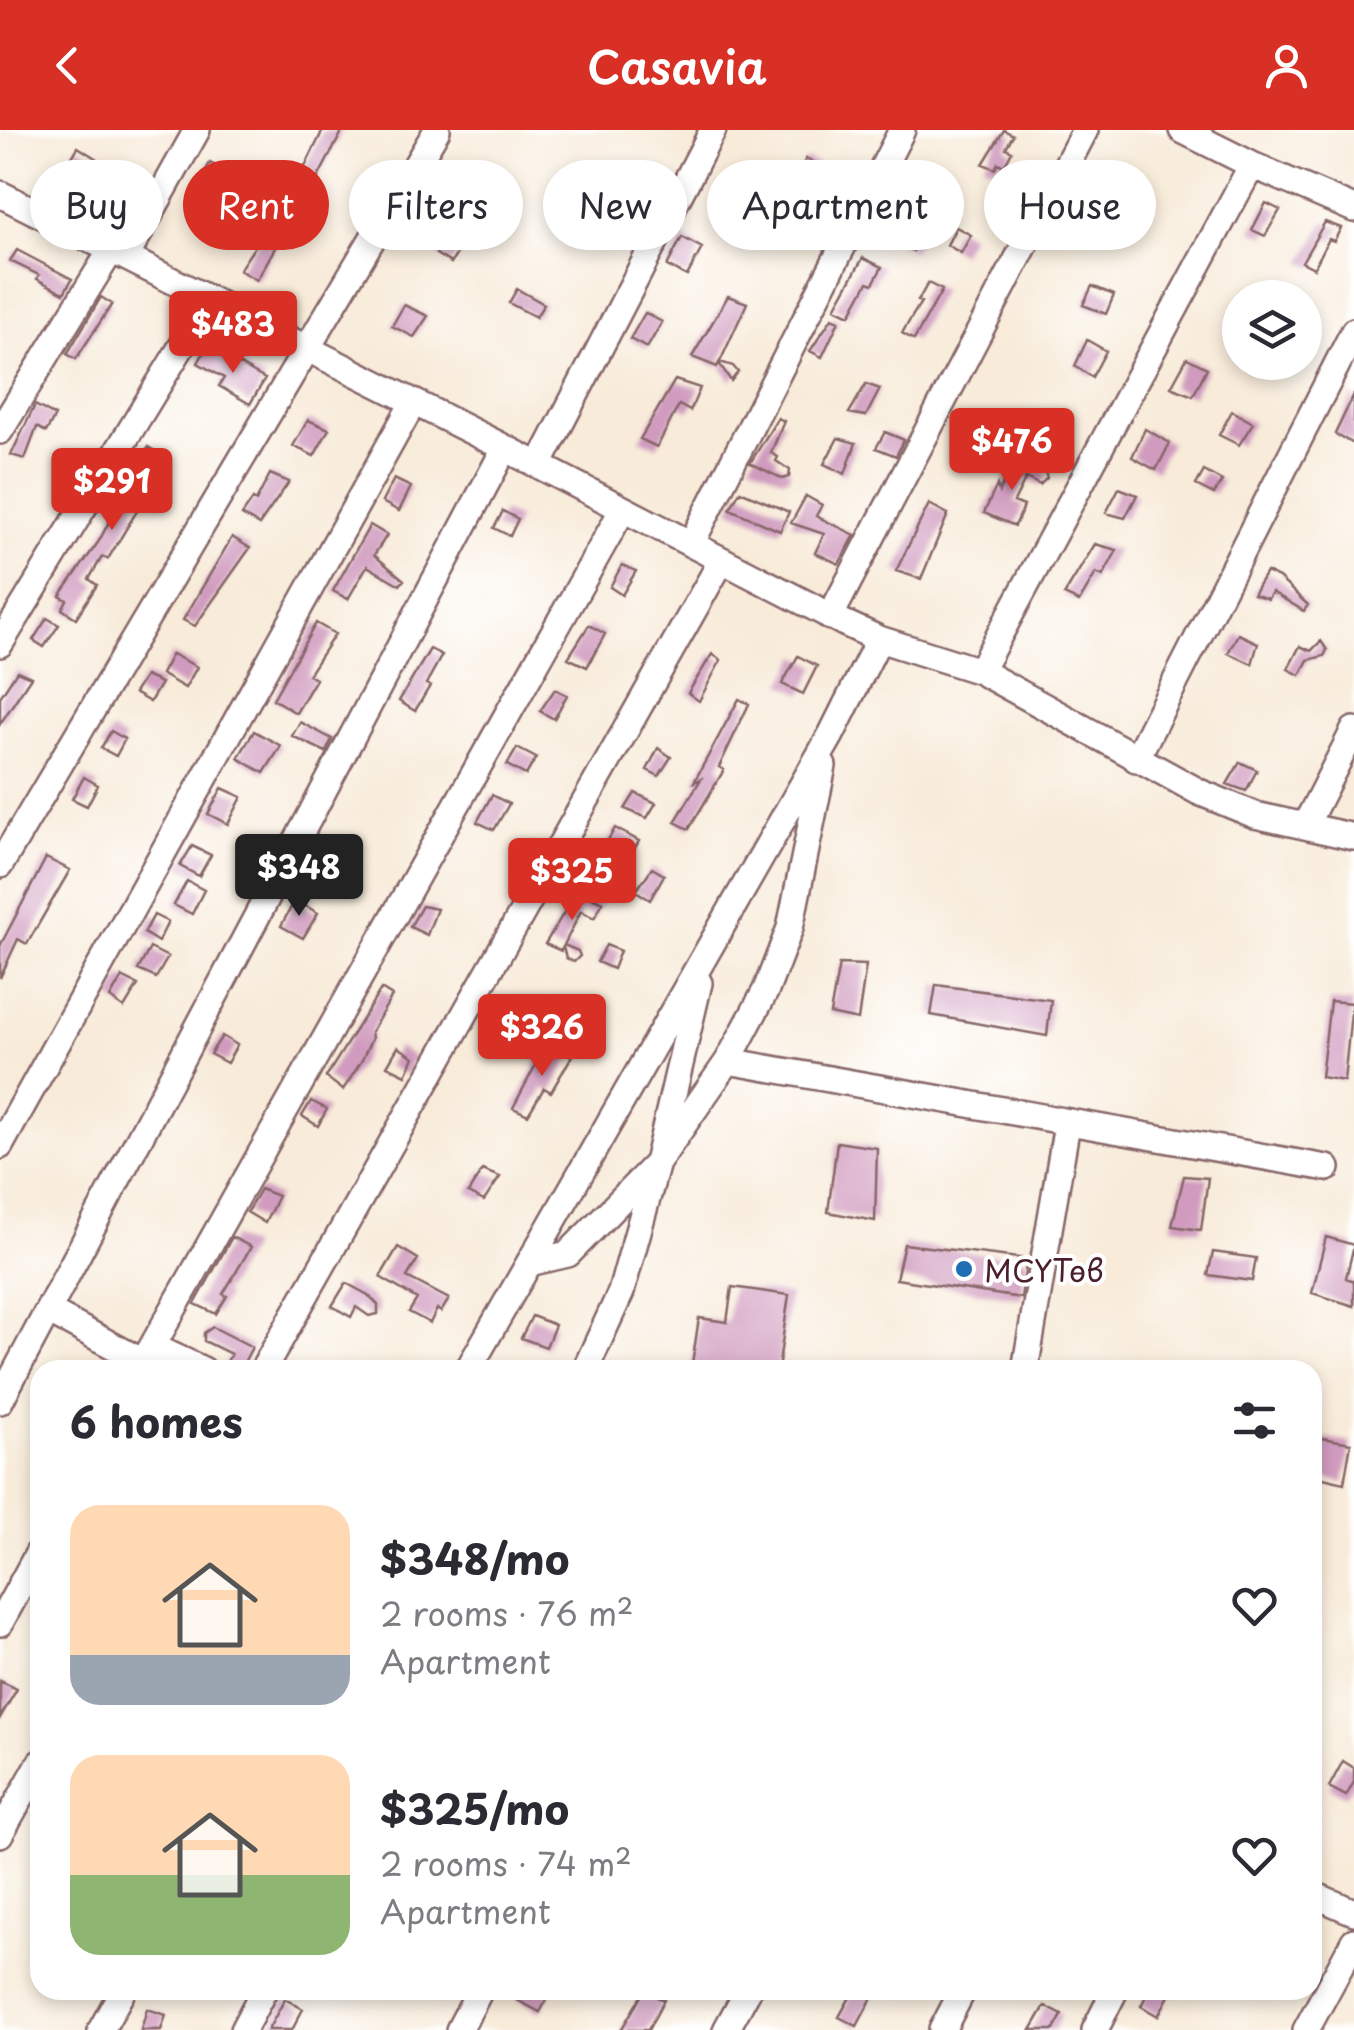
<!DOCTYPE html>
<meta charset="utf-8">
<style>
body{margin:0;font-family:"Playpen Sans",sans-serif;background:#f7f7f7;color:#2b2b33;height:100vh;display:flex;flex-direction:column;font-size:38px;white-space:nowrap}
*{box-sizing:border-box;margin:0}
p{font-size:32px;color:#7c7c81}
.icon{flex:none;width:55px;height:55px;fill:none;stroke:currentColor;stroke-width:2;stroke-linecap:round;stroke-linejoin:round}
.map{position:relative;flex:1;overflow:hidden}
.side{position:absolute;left:30px;top:1230px;width:1292px;height:640px;display:flex;flex-direction:column;background:#fff;border-radius:30px;box-shadow:0 5px 15px #0003}
.side>*{flex:none}
.banner{position:absolute;left:30px;top:30px;width:1295px;height:90px;display:flex;gap:20px}
.buttons{position:absolute;left:1222px;top:150px;display:grid;gap:20px}
.buttons a{display:grid;place-items:center;width:100px;height:100px;border-radius:50%;background:#fff;box-shadow:0 5px 15px #0003;font-size:50px}
.price{position:absolute;translate:-50% -85px;padding:0 22px;border-radius:10px;background:#d93025;color:#fff;font-size:32px;line-height:65px;filter:drop-shadow(0 2px 5px #0008)}
.price::after{content:'';position:absolute;left:50%;top:60px;width:30px;height:22px;margin-left:-15px;background:inherit;clip-path:polygon(0 0,100% 0,50% 100%)}
.price.active{background:#222;color:#fff}
ul{padding:0;list-style:none}
li{display:flex;align-items:center;gap:30px;height:250px;padding:0 40px}
li span{display:grid;place-items:center;flex:none;width:280px;height:200px;border-radius:30px;color:#555}
li>.icon{margin-inline-start:auto}
span .icon{width:120px;height:120px;fill:#fffc;stroke-width:1}
li b{font-size:42px}
h2{display:flex;justify-content:space-between;align-items:center;height:120px;padding:0 40px;font-size:42px}
.chip{padding:0 35px;border-radius:45px;background:#fff;box-shadow:0 5px 15px #0003;font-size:35px;line-height:90px}
.chip.active{background:#d93025;color:#fff}
header{display:flex;justify-content:space-between;align-items:center;height:130px;padding:0 40px;background:#d93025;color:#fff;font-size:45px;font-weight:600}
.map>svg:first-child{display:block}
.building{fill:#d09bbf}
.lines{fill:none;stroke-linecap:round;stroke-linejoin:round}
.minor-casing{stroke:#876668;stroke-width:30}
.minor{stroke:#fff;stroke-width:25}
.poi-dot{fill:#1f6fb2;stroke:#fff;stroke-width:4}
.labels{text-anchor:middle;dominant-baseline:central;stroke-width:8;stroke-linejoin:round;paint-order:stroke}
.poi-label{font-size:30px;fill:#4a1f2b;stroke:#fff;text-anchor:start}
</style>
<header><svg class="icon" aria-label="back" viewBox="0 0 24 24"><path d="M15 5l-7 7 7 7"/></svg>Casavia<svg class="icon" aria-label="person" viewBox="0 0 24 24"><circle cx="12" cy="8" r="4"/><path d="M4 21q1-7 8-7t8 7"/></svg></header>
<div class="map">
<svg width="1354" height="1900" viewBox="0 0 1354 1900">
<rect width="100%" height="100%" fill="#fff"/>
<filter id="ink" filterUnits="userSpaceOnUse"><feTurbulence type="fractalNoise" baseFrequency=".01" numOctaves="2"/><feDisplacementMap in="SourceGraphic" scale="20" xChannelSelector="R" yChannelSelector="G"/><feConvolveMatrix kernelMatrix="1 2 1 2 8 2 1 2 1" color-interpolation-filters="sRGB"/></filter>
<filter id="wash" filterUnits="userSpaceOnUse"><feTurbulence type="fractalNoise" baseFrequency=".0048" numOctaves="4" result="noise"/><feDisplacementMap in="SourceGraphic" scale="40" xChannelSelector="R" yChannelSelector="G"/><feGaussianBlur stdDeviation="2.25" result="paint"/><feColorMatrix in="noise" values="0 0 0 0 0 0 0 0 0 0 0 0 0 0 0 0 0 1.4 0 .05"/><feComposite in="paint" operator="in"/></filter>
<g filter="url(#wash)">
<rect width="100%" height="100%" fill="#f8ebd9"/>
<g id="blocks">
<path class="building" d="M 323,0 L 343,0 L 312,59 L 298,51 Z
M 1004,0 L 1013,5 L 1006,18 L 1012,21 L 1004,36 L 998,33 L 995,39 L 983,34 Z
M 78,17 L 97,29 L 83,50 L 65,39 Z
M 806,29 L 821,36 L 810,55 L 796,47 Z
M 210,33 L 224,40 L 211,61 L 198,53 Z
M 1103,33 L 1117,40 L 1093,82 L 1078,75 Z
M 479,44 L 500,56 L 490,72 L 470,61 Z
M 284,73 L 296,80 L 257,150 L 239,140 Z
M 1266,73 L 1280,80 L 1265,106 L 1252,100 Z
M 894,90 L 921,105 L 913,121 L 885,105 Z
M 1325,92 L 1341,98 L 1334,111 L 1329,109 L 1314,138 L 1302,132 Z
M 956,97 L 971,105 L 961,123 L 947,115 Z
M 448,102 L 465,111 L 451,133 L 436,124 Z
M 682,107 L 702,118 L 687,146 L 667,136 Z
M 17,120 L 72,149 L 64,163 L 37,149 L 39,145 L 10,131 Z
M 863,128 L 882,137 L 873,154 L 868,152 L 850,185 L 835,178 Z
M 928,153 L 942,160 L 914,210 L 902,203 L 921,172 L 918,171 Z
M 1092,156 L 1114,165 L 1106,184 L 1083,175 Z
M 517,159 L 544,174 L 536,187 L 509,173 Z
M 728,166 L 747,173 L 720,232 L 733,236 L 738,242 L 731,251 L 719,233 L 717,237 L 692,227 Z
M 101,167 L 112,174 L 76,229 L 67,224 Z
M 404,175 L 428,186 L 414,207 L 392,196 Z
M 645,183 L 662,192 L 647,218 L 630,209 Z
M 832,188 L 839,191 L 822,227 L 810,221 Z
M 1087,210 L 1106,221 L 1092,247 L 1075,236 Z
M 207,217 L 265,249 L 250,274 L 219,256 L 224,248 L 198,233 Z
M 1187,228 L 1207,238 L 1193,266 L 1171,257 Z
M 675,250 L 700,258 L 690,281 L 679,275 L 657,317 L 640,309 Z
M 866,254 L 880,259 L 866,286 L 849,283 Z
M 1354,264 L 1354,314 L 1335,304 Z
M 35,275 L 55,286 L 46,302 L 37,297 L 25,329 L 11,325 Z
M 1232,281 L 1253,293 L 1239,315 L 1219,305 Z
M 778,288 L 784,291 L 771,323 L 778,327 L 776,331 L 790,340 L 789,347 L 783,349 L 750,333 Z
M 308,290 L 329,299 L 314,326 L 293,316 Z
M 1145,299 L 1170,313 L 1156,340 L 1132,327 Z
M 885,302 L 904,310 L 896,326 L 876,318 Z
M 838,308 L 856,313 L 845,344 L 824,334 Z
M 148,317 L 167,328 L 158,342 L 156,341 L 134,379 L 137,381 L 108,429 L 102,427 L 89,449 L 97,455 L 76,488 L 62,479 L 67,470 L 60,466 L 99,411 Z
M 1015,329 L 1031,337 L 1029,341 L 1045,342 L 1047,348 L 1040,355 L 1026,348 L 1014,372 L 1024,376 L 1015,396 L 984,383 L 997,355 L 999,362 Z
M 1204,341 L 1222,351 L 1214,364 L 1196,355 Z
M 270,344 L 289,352 L 259,395 L 242,385 L 253,369 L 256,371 Z
M 394,349 L 411,357 L 399,381 L 382,372 Z
M 1119,358 L 1137,365 L 1125,388 L 1106,383 Z
M 740,361 L 789,382 L 780,401 L 730,379 Z
M 806,366 L 822,375 L 816,386 L 855,405 L 839,434 L 815,423 L 824,404 L 791,393 Z
M 929,374 L 948,384 L 921,449 L 896,441 Z
M 503,381 L 518,389 L 510,406 L 494,398 Z
M 370,395 L 387,405 L 374,425 L 404,450 L 400,455 L 367,436 L 348,469 L 333,461 Z
M 232,407 L 250,418 L 195,496 L 183,490 Z
M 1095,414 L 1117,420 L 1103,446 L 1096,443 L 1079,472 L 1064,465 Z
M 622,435 L 636,441 L 622,465 L 610,457 Z
M 1266,442 L 1279,448 L 1308,475 L 1304,481 L 1272,462 L 1268,469 L 1253,464 Z
M 47,488 L 59,495 L 44,517 L 33,510 Z
M 316,493 L 335,504 L 308,545 L 316,549 L 296,583 L 273,569 Z
M 589,495 L 605,504 L 587,537 L 568,528 Z
M 1238,504 L 1258,513 L 1252,534 L 1228,523 Z
M 1321,511 L 1327,520 L 1324,526 L 1308,530 L 1300,545 L 1288,539 L 1300,516 L 1311,521 Z
M 430,519 L 442,525 L 426,554 L 430,556 L 415,581 L 399,571 Z
M 172,524 L 197,537 L 185,558 L 161,544 Z
M 712,524 L 721,530 L 699,571 L 688,563 Z
M 798,526 L 817,536 L 803,564 L 782,554 Z
M 17,541 L 31,547 L 0,594 L 0,567 Z
M 145,546 L 161,553 L 150,572 L 134,563 Z
M 555,559 L 567,565 L 554,589 L 540,581 Z
M 739,569 L 749,574 L 719,637 L 724,640 L 689,699 L 675,692 L 701,649 L 694,652 Z
M 300,592 L 332,609 L 326,622 L 292,606 Z
M 111,601 L 125,609 L 116,626 L 101,618 Z
M 254,601 L 281,616 L 264,643 L 238,628 Z
M 517,618 L 536,628 L 526,645 L 507,635 Z
M 658,618 L 671,627 L 659,646 L 647,640 Z
M 1240,632 L 1257,640 L 1246,661 L 1227,654 Z
M 84,647 L 98,655 L 87,676 L 72,669 Z
M 222,658 L 242,667 L 228,694 L 208,684 Z
M 635,663 L 656,673 L 647,688 L 625,679 Z
M 492,665 L 509,674 L 494,700 L 477,692 Z
M 615,698 L 639,711 L 631,725 L 607,712 Z
M 192,716 L 211,725 L 199,746 L 180,736 Z
M 46,728 L 70,740 L 27,814 L 18,809 L 0,848 L 0,816 Z
M 652,738 L 664,745 L 650,770 L 636,761 Z
M 187,751 L 204,760 L 192,784 L 174,775 Z
M 577,761 L 603,772 L 594,788 L 581,781 L 564,815 L 578,821 L 580,826 L 574,832 L 566,828 L 563,817 L 561,821 L 545,814 Z
M 295,770 L 318,783 L 303,808 L 281,796 Z
M 422,776 L 437,779 L 427,805 L 410,797 Z
M 154,785 L 168,792 L 158,812 L 144,803 Z
M 606,815 L 620,821 L 613,839 L 597,832 Z
M 150,818 L 168,827 L 156,848 L 138,840 Z
M 839,834 L 866,835 L 858,890 L 830,884 Z
M 122,847 L 138,855 L 124,878 L 110,868 Z
M 936,855 L 1051,870 L 1047,906 L 931,885 Z
M 381,859 L 392,866 L 371,902 L 372,908 L 361,932 L 343,960 L 326,947 Z
M 1330,871 L 1352,873 L 1344,951 L 1321,947 Z
M 515,872 L 532,881 L 520,904 L 515,901 L 497,927 L 485,920 Z
M 222,906 L 237,915 L 227,933 L 210,924 Z
M 398,917 L 414,927 L 406,945 L 387,936 Z
M 555,917 L 572,926 L 551,962 L 544,958 L 528,985 L 513,978 L 542,923 L 549,924 Z
M 311,971 L 327,979 L 318,996 L 302,986 Z
M 837,1012 L 877,1018 L 875,1091 L 828,1082 Z
M 482,1040 L 500,1047 L 484,1071 L 468,1063 Z
M 1184,1046 L 1208,1048 L 1201,1100 L 1172,1096 Z
M 260,1059 L 278,1066 L 265,1093 L 247,1082 Z
M 232,1107 L 251,1117 L 223,1164 L 227,1166 L 216,1184 L 195,1174 Z
M 1326,1107 L 1354,1115 L 1346,1148 L 1354,1151 L 1354,1176 L 1312,1163 Z
M 904,1114 L 1027,1129 L 1021,1168 L 896,1149 Z
M 398,1117 L 418,1129 L 407,1147 L 449,1169 L 441,1182 L 437,1179 L 430,1193 L 409,1182 L 417,1169 L 380,1147 Z
M 1213,1122 L 1256,1128 L 1252,1151 L 1208,1145 Z
M 346,1153 L 368,1165 L 378,1175 L 378,1184 L 369,1186 L 356,1177 L 351,1187 L 332,1176 Z
M 732,1157 L 789,1165 L 778,1240 L 691,1240 L 699,1188 L 727,1192 Z
M 532,1186 L 555,1195 L 546,1217 L 521,1208 Z
M 213,1197 L 252,1217 L 240,1240 L 222,1240 L 231,1224 L 204,1211 L 204,1203 Z
M 1322,1308 L 1351,1313 L 1344,1353 L 1315,1346 Z
M 0,1551 L 17,1559 L 0,1588 Z
M 1343,1631 L 1354,1638 L 1354,1652 L 1346,1666 L 1329,1657 Z
M 523,1860 L 552,1860 L 540,1882 L 517,1870 Z
M 854,1860 L 876,1860 L 857,1896 L 839,1887 Z
M 1149,1860 L 1172,1860 L 1158,1886 L 1141,1876 Z
M 644,1861 L 664,1870 L 648,1900 L 621,1900 Z
M 285,1869 L 303,1879 L 292,1900 L 268,1900 Z
M 1045,1876 L 1062,1885 L 1054,1900 L 1031,1900 Z
M 147,1879 L 166,1885 L 161,1900 L 141,1900 Z"/>
</g>
</g>
<g filter="url(#ink)">
<use href="#blocks" fill-opacity="0" stroke="#876668" stroke-width="2.5"/>
<g class="lines">
<g class="minor-casing">
<path id="minor" d="M 1182,0 L 1252,35 L 1354,79
M 0,64 L 505,318 L 844,493 L 879,509 L 980,541 L 1199,662 L 1255,685 L 1354,707
M 126,127 L 197,0
M 0,301 L 112,119
M 539,335 L 713,0
M 691,414 L 902,0
M 830,487 L 1085,0
M 0,514 L 210,170
M 980,541 L 1252,35
M 1136,629 L 1354,201
M 1305,696 L 1354,600
M 0,735 L 437,0
M 728,931 L 1327,1038
M 0,1016 L 413,273
M 529,1133 L 568,1124 L 657,1033 L 728,931 L 766,860 L 790,798 L 823,636
M 48,1181 L 143,1232
M 154,1217 L 203,1240
M 139,1240 L 623,379
M 263,1240 L 722,430
M 468,1240 L 831,605 L 879,509
M 585,1240 L 621,1162 L 657,1033 L 699,853
M 1025,1240 L 1067,994
M 0,1271 L 505,318
M 0,1493 L 40,1420
M 0,1704 L 40,1633
M 1312,1764 L 1354,1782
M 101,1900 L 123,1860
M 243,1900 L 264,1860
M 459,1900 L 480,1860
M 726,1900 L 748,1860
M 942,1900 L 963,1860
M 1095,1900 L 1115,1860
M 1306,1900 L 1354,1811"/>
</g>
<use href="#minor" class="minor"/>
</g>
</g>
<circle class="poi-dot" cx="964" cy="1139" r="10"/>
<g class="labels">
<g class="poi-label">
<text x="984" y="1139">МСҮТөв</text>
</g>
</g>
</svg>
<div class="buttons">
<a><svg class="icon" aria-label="layers" viewBox="0 0 24 24"><path d="M12 4l9 5-9 5-9-5zM3 14l9 5 9-5"/></svg></a>
</div>
<b class="price" style="left:233px;top:246px">$483</b>
<b class="price" style="left:1012px;top:363px">$476</b>
<b class="price" style="left:112px;top:403px">$291</b>
<b class="price active" style="left:299px;top:789px">$348</b>
<b class="price" style="left:572px;top:793px">$325</b>
<b class="price" style="left:542px;top:949px">$326</b>
<div class="banner">
<a class="chip">Buy</a>
<a class="chip active">Rent</a>
<a class="chip">Filters</a>
<a class="chip">New</a>
<a class="chip">Apartment</a>
<a class="chip">House</a>
</div>
<section class="side">
<h2>6 homes<svg class="icon" aria-label="filters" viewBox="0 0 24 24"><path d="M4 7h16M4 17h16"/><circle cx="9" cy="7" r="2"/><circle cx="15" cy="17" r="2"/></svg></h2>
<ul>
<li><span style="background:linear-gradient(#ffd9b3 75%,#9aa5b1 0)"><svg class="icon" aria-label="home" viewBox="0 0 24 24"><path d="M3 11l9-7 9 7M6 9v11h12V9"/></svg></span><div><b>$348/mo</b><p>2 rooms · 76 m²</p><p>Apartment</p></div><svg class="icon" aria-label="heart" viewBox="0 0 24 24"><path d="M12 20l-8-8c-3-5 5-10 8-4 3-6 11-1 8 4z"/></svg></li>
<li><span style="background:linear-gradient(#ffd9b3 60%,#8fb573 0)"><svg class="icon" aria-label="home" viewBox="0 0 24 24"><path d="M3 11l9-7 9 7M6 9v11h12V9"/></svg></span><div><b>$325/mo</b><p>2 rooms · 74 m²</p><p>Apartment</p></div><svg class="icon" aria-label="heart" viewBox="0 0 24 24"><path d="M12 20l-8-8c-3-5 5-10 8-4 3-6 11-1 8 4z"/></svg></li>
</ul>
</section>
</div>
